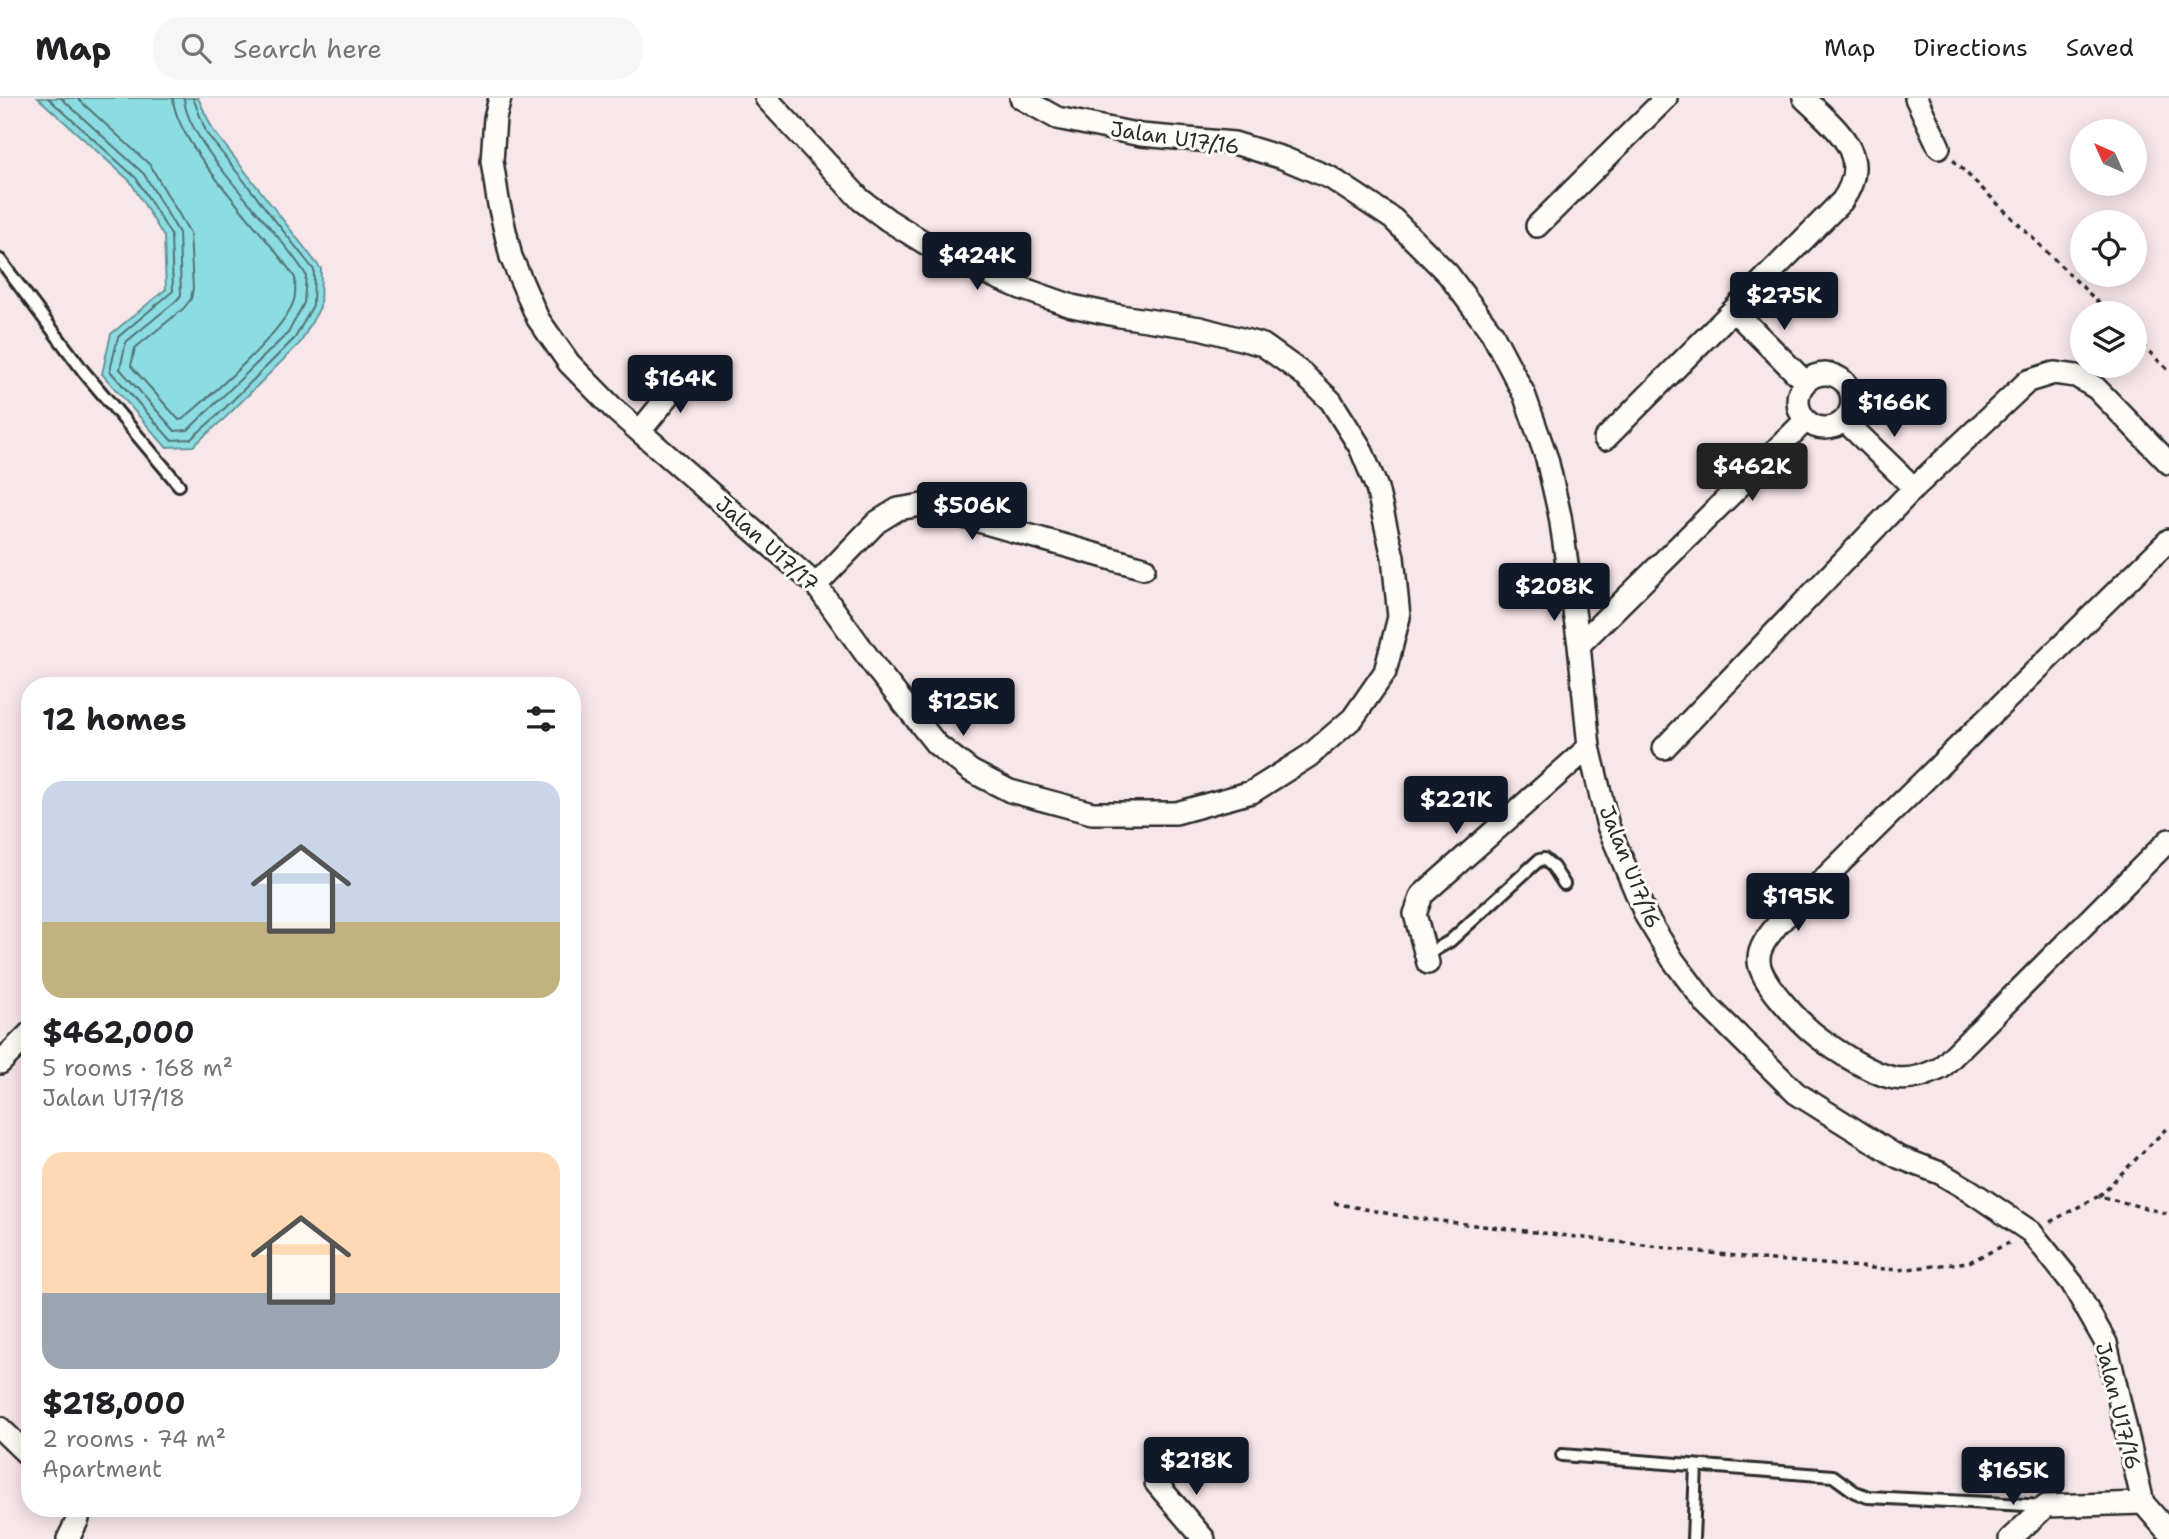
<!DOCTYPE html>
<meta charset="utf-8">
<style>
body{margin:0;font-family:"Shantell Sans",sans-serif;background:#f6f6f6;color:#202124;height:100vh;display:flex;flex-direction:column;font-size:26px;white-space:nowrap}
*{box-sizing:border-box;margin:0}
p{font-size:23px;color:#757577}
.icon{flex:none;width:38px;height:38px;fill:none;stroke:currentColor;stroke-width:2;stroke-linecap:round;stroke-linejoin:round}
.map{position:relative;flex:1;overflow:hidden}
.panel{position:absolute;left:21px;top:579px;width:560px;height:840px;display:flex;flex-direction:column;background:#fff;border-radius:28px;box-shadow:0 4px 18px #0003}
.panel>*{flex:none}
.needle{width:46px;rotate:315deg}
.fabs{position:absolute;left:2070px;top:21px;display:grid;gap:14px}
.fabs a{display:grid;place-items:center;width:77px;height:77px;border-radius:50%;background:#fff;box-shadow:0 4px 18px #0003;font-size:35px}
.price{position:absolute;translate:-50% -60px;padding:0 16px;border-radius:7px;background:#111827;color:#fff;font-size:23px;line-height:46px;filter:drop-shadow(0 2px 4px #0008)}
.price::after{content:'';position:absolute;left:50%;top:42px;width:21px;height:16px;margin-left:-10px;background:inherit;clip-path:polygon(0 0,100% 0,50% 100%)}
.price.active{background:#222;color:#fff}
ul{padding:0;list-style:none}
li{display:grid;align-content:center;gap:14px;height:371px;padding:0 21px}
li span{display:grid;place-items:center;height:217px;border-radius:21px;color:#555}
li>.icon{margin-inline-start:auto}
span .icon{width:126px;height:126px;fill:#fffc;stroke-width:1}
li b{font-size:30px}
h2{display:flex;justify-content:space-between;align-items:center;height:84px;padding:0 21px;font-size:30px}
header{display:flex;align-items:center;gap:42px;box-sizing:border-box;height:98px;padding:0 35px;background:#fff;border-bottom:2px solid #e0e0e0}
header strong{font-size:33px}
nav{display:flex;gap:38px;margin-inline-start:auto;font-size:24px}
.search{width:490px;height:63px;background:#f6f6f6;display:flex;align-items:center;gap:18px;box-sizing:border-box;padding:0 24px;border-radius:28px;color:#757577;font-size:26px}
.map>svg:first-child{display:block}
.water{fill:#8cdde2;stroke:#659699;stroke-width:2}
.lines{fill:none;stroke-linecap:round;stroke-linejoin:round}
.shore{stroke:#527274;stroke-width:2}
.service-casing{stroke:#2b2b2b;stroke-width:16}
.minor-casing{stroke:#2b2b2b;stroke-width:26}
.path{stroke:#2b2b2b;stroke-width:3.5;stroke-dasharray:5 5;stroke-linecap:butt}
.service{stroke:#fdfcf7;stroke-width:10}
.minor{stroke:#fdfcf7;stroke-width:21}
.labels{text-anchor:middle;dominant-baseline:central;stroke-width:6;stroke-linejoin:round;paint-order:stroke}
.street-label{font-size:21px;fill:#2b2b2b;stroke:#fdfcf7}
</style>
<header>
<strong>Map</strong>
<div class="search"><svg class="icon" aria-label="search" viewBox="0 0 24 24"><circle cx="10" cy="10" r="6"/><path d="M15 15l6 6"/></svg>Search here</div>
<nav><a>Map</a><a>Directions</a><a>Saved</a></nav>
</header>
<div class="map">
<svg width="2169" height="1441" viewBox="0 0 2169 1441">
<rect width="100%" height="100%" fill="#f8e7ea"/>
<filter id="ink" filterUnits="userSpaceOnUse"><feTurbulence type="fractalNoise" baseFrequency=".0143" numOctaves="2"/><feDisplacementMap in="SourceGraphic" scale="14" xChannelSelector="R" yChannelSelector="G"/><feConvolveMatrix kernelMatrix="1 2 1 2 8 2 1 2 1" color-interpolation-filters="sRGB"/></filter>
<g filter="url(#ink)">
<path class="water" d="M 38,0 L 198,0 L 213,32 L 321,171 L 320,209 L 301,244 L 225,320 L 193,348 L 166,349 L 102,276 L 111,236 L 166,191 L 164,139 L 130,83 Z"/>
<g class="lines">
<path class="shore" d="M 48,0 L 136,80 L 171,137 L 173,193 L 118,239 L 110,273 L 171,342 L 191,341 L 220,315 L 295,240 L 313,207 L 314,172 L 207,36 L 193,0
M 61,0 L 144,76 L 179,135 L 181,197 L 176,203 L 126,244 L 120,271 L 175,333 L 188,332 L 288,235 L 304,205 L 306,177 C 280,132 186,47 184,0
M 77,0 L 150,67 L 190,135 L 193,190 L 191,201 L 183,211 L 135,250 L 131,268 L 179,322 L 183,321 C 209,299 286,232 294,202 C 296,196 295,187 295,180 C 268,136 175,48 173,0"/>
<g class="service-casing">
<path id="service" d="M 0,162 L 84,274 L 179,387
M 1426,857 L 1450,843 L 1539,762 L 1544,761 L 1553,769 L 1564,786
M 1562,1357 L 1833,1378 L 1855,1394 L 1868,1399 L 2046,1408
M 1693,1441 L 1696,1368"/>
</g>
<g class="minor-casing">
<path id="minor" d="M 500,0 L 495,20 L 492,63 L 498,102 L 511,159 L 538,221 L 569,265 L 615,312 L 816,487 L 878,573 L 936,646 L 971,673 L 1010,693 L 1092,715 L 1176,715 L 1252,694 L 1309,658 L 1353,620 L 1385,574 L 1399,519 L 1393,459 L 1377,390 L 1360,349 L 1331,303 L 1302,275 L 1263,247 L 1200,230 L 1120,218 L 1072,208 L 1021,190 L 946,158 L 888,122 L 861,102 L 766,0
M 1021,0 L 1057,20 L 1141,37 L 1234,45 L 1283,60 L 1331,80 L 1393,121 L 1448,176 L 1492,235 L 1524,296 L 1547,361 L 1560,418 L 1579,547 L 1589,649 L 1608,728 L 1646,818 L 1673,862 L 1707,907 L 1796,995 L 1898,1059 L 1940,1075 L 1969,1092 L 2031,1134 L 2072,1185 L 2106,1245 L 2143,1405 L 2169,1435
M 1916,0 L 1939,49
M 1537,128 L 1666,0
M 1734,213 L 1805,284
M1798 303a27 27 0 1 1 54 0a27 27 0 1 1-54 0Z
M 1844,322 L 1914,390
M 640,333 L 688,274
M 1605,341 L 1842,103 C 1874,57 1836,31 1804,0
M 2169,442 L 1778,826 C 1770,836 1758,849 1759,863 C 1759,883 1802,927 1818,939 C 1836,953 1872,976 1894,980 C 1912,983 1926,977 1941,970 L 2169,742
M 816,487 L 877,424 L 898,411 L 922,407 L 1144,470
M 1579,547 L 1805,323
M 1664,650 L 1914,390 L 2028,283 L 2054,275 L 2076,278 L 2096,290 L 2169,365
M 1428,865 L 1415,816 L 1422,797 L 1589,649
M 0,965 L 30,935
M 0,1330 L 30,1359
M 1156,1385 L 1204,1441
M 68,1441 L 78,1421 L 74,1410
M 2010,1441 L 2046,1408 L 2143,1405"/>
</g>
<path class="path" d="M 1953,62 L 2109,215
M 2135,240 L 2169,273
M 2099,1098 L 2169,1028
M 1334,1105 L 1406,1119 L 1568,1138 L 1761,1161 L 1898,1172 L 1969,1164 L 2009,1145
M 2050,1124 L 2099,1098 L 2169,1116"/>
<use href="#service" class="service"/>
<use href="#minor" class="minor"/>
</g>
</g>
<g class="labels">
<g class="street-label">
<text transform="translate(1175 40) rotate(8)">Jalan U17/16</text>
<text transform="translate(767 446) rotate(42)">Jalan U17/17</text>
<text transform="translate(1630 769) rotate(68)">Jalan U17/16</text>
<text transform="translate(2118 1308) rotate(76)">Jalan U17/16</text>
</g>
</g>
</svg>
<div class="fabs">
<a><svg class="needle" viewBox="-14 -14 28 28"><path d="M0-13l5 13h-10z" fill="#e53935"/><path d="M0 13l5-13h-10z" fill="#757577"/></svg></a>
<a><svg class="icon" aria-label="locate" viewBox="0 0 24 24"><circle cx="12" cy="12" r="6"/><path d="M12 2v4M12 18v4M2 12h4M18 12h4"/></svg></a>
<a><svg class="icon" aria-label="layers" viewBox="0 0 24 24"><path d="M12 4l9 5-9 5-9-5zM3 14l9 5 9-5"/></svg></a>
</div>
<b class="price" style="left:977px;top:194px">$424K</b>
<b class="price" style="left:1784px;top:234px">$275K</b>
<b class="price" style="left:680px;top:317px">$164K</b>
<b class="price" style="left:1894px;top:341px">$166K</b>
<b class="price active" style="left:1752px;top:405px">$462K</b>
<b class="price" style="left:972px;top:444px">$506K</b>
<b class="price" style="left:1554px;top:525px">$208K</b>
<b class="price" style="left:963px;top:640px">$125K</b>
<b class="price" style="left:1456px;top:738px">$221K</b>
<b class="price" style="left:1798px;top:835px">$195K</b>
<b class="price" style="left:1196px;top:1399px">$218K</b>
<b class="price" style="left:2013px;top:1409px">$165K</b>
<section class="panel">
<h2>12 homes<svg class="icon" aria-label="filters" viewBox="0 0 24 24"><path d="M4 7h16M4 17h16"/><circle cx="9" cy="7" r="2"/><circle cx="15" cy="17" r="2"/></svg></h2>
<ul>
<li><span style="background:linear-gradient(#c9d6e8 65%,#c2b280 0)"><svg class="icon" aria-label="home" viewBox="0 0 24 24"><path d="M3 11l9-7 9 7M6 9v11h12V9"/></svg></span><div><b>$462,000</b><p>5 rooms · 168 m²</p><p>Jalan U17/18</p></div></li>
<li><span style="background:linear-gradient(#ffd9b3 65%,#9aa5b1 0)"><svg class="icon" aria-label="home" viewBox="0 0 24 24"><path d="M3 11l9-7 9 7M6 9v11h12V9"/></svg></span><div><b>$218,000</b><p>2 rooms · 74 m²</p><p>Apartment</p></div></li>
</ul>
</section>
</div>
